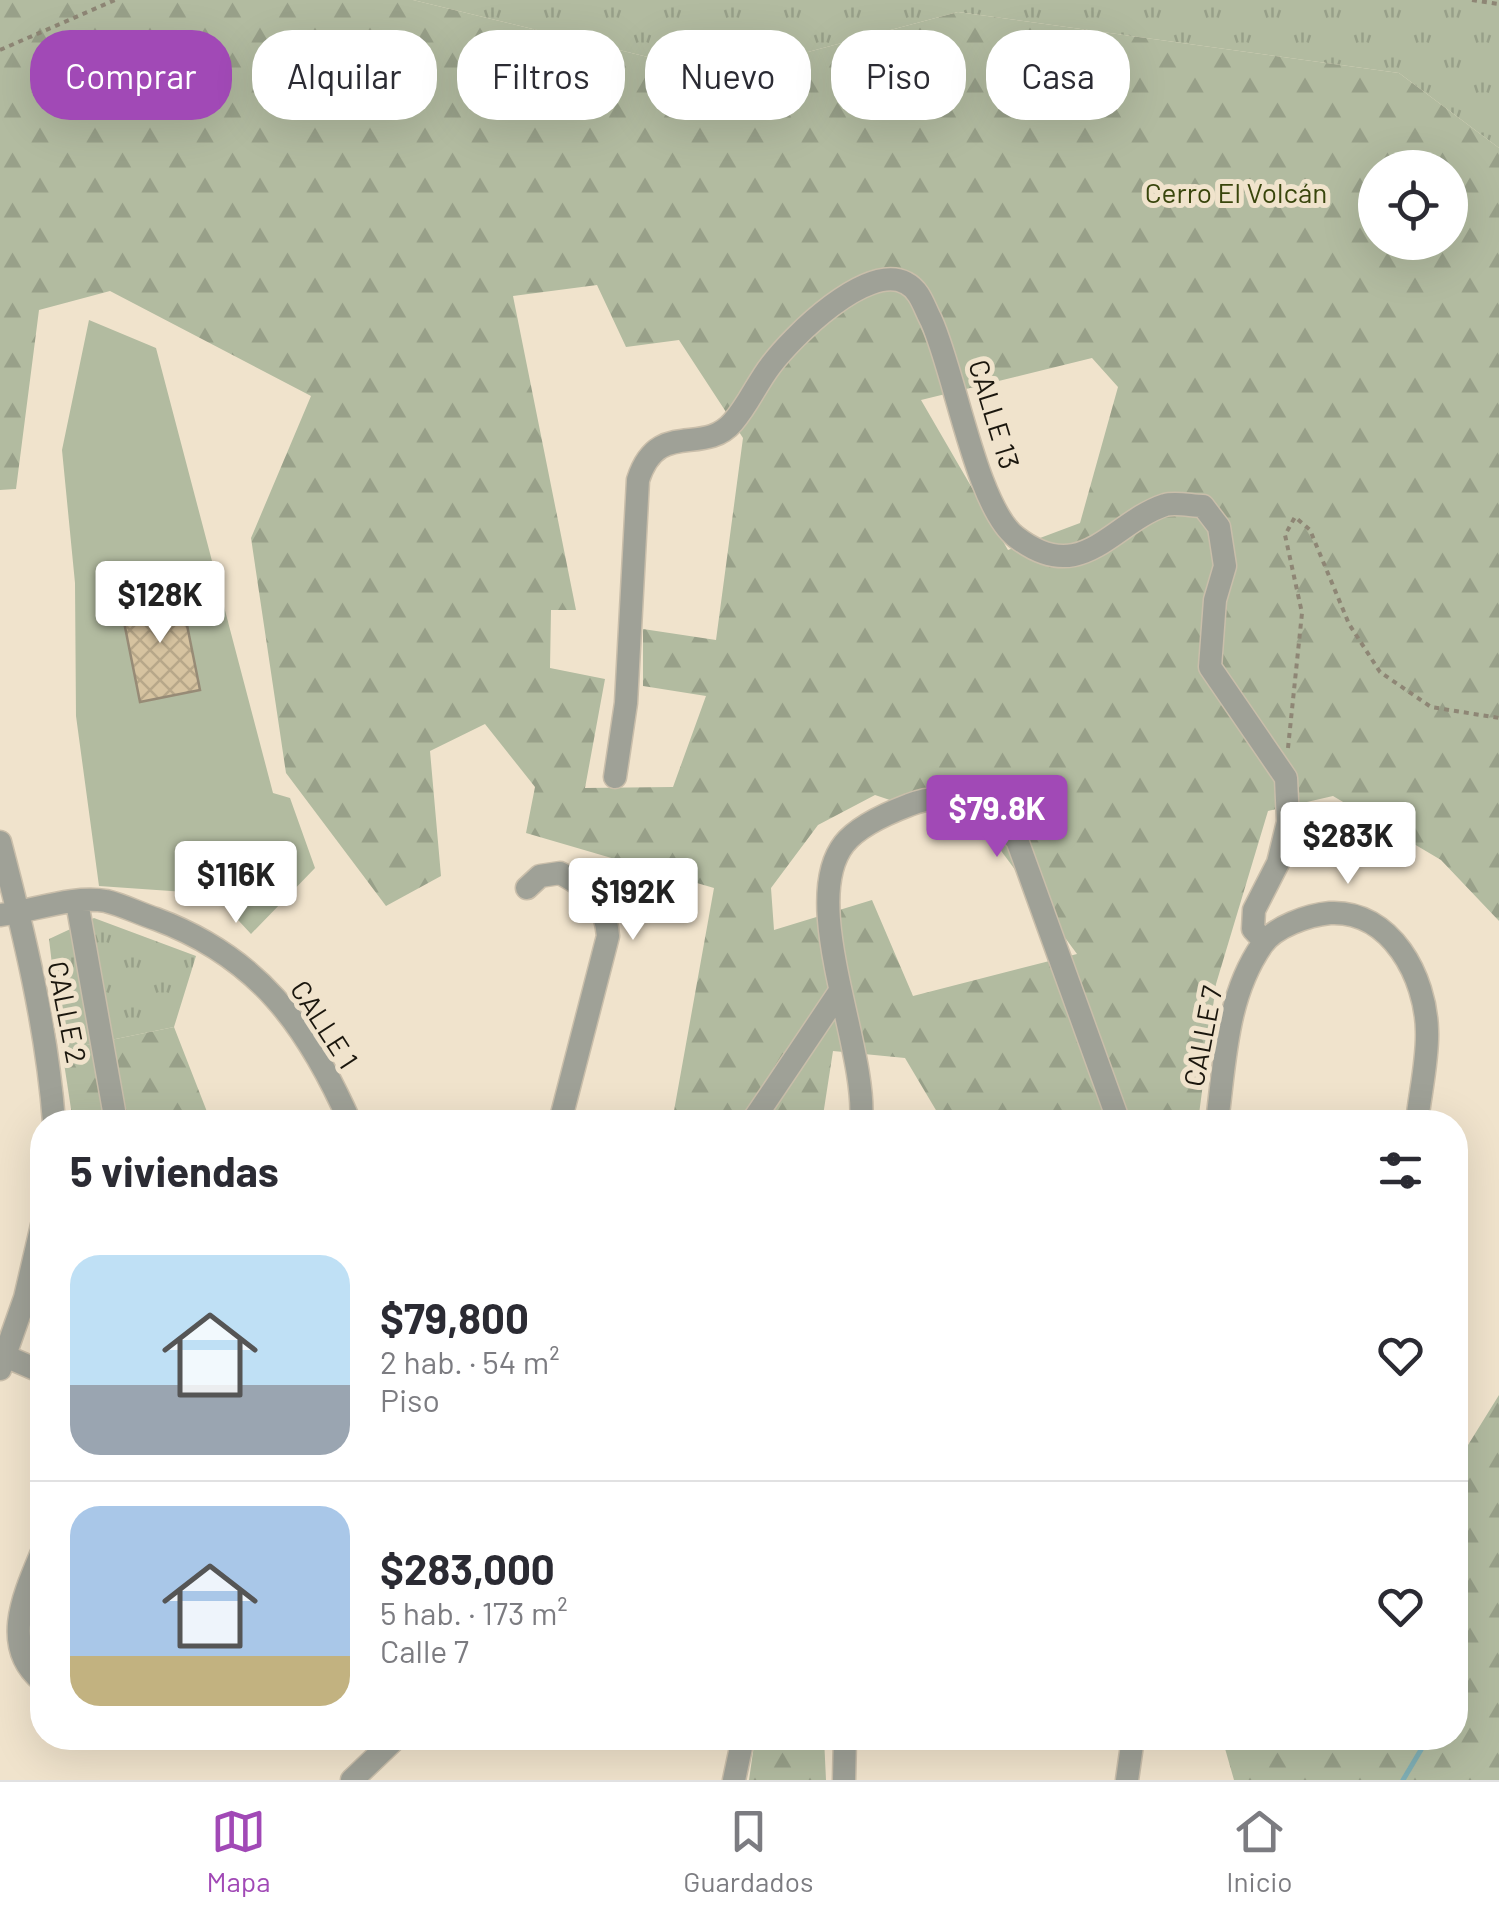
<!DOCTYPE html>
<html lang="es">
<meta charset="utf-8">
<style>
body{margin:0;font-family:Barlow,sans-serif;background:#f2f2f3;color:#2b2b33;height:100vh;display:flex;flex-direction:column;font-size:38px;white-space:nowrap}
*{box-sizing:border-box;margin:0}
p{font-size:32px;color:#7c7c81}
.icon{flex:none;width:55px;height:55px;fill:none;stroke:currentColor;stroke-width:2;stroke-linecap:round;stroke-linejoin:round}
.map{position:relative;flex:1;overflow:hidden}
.sheet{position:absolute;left:30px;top:1110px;width:1438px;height:640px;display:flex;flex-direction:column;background:#fff;border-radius:40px;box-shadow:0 10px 40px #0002}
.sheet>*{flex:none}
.top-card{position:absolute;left:30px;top:30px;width:1440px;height:90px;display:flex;gap:20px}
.tools{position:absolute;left:1358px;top:150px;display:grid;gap:20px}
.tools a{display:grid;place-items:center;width:110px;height:110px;border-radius:50%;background:#fff;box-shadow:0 10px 40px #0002;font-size:50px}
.price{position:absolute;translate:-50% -85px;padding:0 22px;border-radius:10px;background:#fff;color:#222;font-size:32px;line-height:65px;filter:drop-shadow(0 2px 5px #0008)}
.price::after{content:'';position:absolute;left:50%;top:60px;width:30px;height:22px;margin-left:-15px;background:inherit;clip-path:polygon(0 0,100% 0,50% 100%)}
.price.active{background:#a149b6;color:#fff}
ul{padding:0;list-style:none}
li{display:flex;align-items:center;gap:30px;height:250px;padding:0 40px}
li+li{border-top:2px solid #e1e1e2}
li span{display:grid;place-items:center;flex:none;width:280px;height:200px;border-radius:30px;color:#555}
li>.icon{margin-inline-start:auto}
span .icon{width:120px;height:120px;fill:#fffc;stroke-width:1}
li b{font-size:42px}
h2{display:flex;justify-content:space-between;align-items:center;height:120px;padding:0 40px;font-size:42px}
.pill{padding:0 35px;border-radius:40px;background:#fff;box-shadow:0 10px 40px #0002;font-size:35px;line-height:90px}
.pill.active{background:#a149b6;color:#fff}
.tabs{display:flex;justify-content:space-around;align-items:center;height:140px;border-top:2px solid #e1e1e2;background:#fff;font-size:28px;color:#7c7c81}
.tabs a{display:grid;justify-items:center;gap:5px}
.tabs .active{color:#a149b6}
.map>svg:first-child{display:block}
.grass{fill:url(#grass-tufts)}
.forest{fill:url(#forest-firs);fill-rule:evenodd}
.garden{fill:#b2bba0}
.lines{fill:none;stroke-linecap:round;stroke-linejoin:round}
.stream{stroke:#7fafb5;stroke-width:5}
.building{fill:url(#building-cross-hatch);stroke:#978b76;stroke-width:2.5}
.minor-casing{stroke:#c9beaa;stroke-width:25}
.path{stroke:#8e8675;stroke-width:4;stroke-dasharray:5 5;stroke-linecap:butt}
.minor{stroke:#9fa197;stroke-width:22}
.labels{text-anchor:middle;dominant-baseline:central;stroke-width:10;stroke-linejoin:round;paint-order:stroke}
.park-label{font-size:28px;fill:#38450b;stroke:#f0e3cc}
.street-label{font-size:28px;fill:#1a160d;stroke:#f0e3cc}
</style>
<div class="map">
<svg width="1499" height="1780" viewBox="0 0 1499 1780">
<defs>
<pattern id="grass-tufts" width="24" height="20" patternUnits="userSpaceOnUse" patternTransform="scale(2.5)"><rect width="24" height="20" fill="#b2bba0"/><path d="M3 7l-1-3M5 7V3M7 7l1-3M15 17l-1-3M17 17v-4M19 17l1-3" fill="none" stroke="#98a089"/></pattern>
<pattern id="forest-firs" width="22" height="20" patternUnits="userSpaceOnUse" patternTransform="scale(2.5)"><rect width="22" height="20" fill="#b2bba0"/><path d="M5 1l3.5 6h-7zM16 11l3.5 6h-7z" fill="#98a089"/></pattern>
<pattern id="building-cross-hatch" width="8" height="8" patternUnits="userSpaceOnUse" patternTransform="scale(2.5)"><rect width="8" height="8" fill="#d6c3a0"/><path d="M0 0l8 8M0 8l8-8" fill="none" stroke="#b7a789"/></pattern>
</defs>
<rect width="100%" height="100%" fill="#f0e3cc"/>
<path class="grass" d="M 413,0 L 1499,0 L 1499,148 L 1399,73 L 958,12 L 722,75 Z
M 94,918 L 196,956 L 174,1027 L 62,1050 L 49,939 Z"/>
<path class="forest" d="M 0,0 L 413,0 L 722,75 L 958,12 L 1399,73 L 1499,148 L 1499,921 L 1441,860 L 1333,796 L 1268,811 L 1216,984 L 1198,1122 L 943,1122 L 905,1058 L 833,1051 L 822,1122 L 672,1122 L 714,888 L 526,833 L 535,787 L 485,724 L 430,751 L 441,876 L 386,906 L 286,773 L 251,538 L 311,396 L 110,291 L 39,310 L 16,489 L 0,490 ZM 1375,168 L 1450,168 L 1450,242 L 1375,242 ZM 597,285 L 626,347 L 679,340 L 743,438 L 716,640 L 643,629 L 643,686 L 706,696 L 673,787 L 585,788 L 605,679 L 550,668 L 551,610 L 576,610 L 513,296 ZM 1092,358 L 1118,387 L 1080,523 L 1008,550 L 921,400 ZM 875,795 L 988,833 L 1077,954 L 913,996 L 872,900 L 774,930 L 771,888 L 818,825 Z
M 174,1027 L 211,1122 L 73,1122 L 62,1050 Z
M 1499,1395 L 1499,1780 L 1234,1780 L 1222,1738 L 1455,1738 L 1455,1466 Z
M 755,1738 L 824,1738 L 826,1780 L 749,1780 Z"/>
<path class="garden" d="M 89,320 L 156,348 L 273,793 L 290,798 L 315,868 L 251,934 L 214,894 L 99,886 L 76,716 L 75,583 L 62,450 Z"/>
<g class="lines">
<path class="stream" d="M 1403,1780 L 1428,1738"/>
</g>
<path class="building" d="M 180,590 L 200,690 L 140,702 L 120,602 Z"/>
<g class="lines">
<g class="minor-casing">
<path id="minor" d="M 615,777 L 626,703 L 638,480 C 658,418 703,457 733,422 C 748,405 757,383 771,365 C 792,337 867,262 906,283 C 920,290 924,307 931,320 C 955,372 976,506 1016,537 C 1082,588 1111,523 1165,505 C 1176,502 1192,506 1203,506 L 1219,527 L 1225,566 L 1215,600 L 1210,667 L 1286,778 L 1288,822 L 1278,863 L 1254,910 L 1253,929 L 1264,941
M 0,842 C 24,933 47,1028 54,1122
M 527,888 L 540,876 L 560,873 C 590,889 605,901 608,936 L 560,1122
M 77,902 L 116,1122
M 0,915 C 33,911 73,895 106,901 C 123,905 140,914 156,919 C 258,957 307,1025 350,1122
M 752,1122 L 840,991
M 861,1122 C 868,1049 798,903 844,844 C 858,826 888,813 909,805 C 953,787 987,810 1017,840 L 1119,1122
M 1217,1122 C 1225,1062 1226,997 1262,945 C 1274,927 1308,915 1330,913 C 1391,910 1426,977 1427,1031 C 1428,1060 1420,1093 1417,1122
M 5,1356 L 42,1372
M 0,1369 L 25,1298 L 42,1225
M 42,1552 C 24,1595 0,1646 42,1681
M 352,1780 L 396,1738
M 734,1780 L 743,1738
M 844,1780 L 845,1738
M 1127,1780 L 1133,1738"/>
</g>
<path class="path" d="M 1472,0 L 1499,4
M 0,50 L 115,0
M 1288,748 L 1302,613 L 1285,535 L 1295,517 L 1310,530 L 1349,624 L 1380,672 L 1431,707 L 1499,718"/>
<use href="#minor" class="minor"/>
</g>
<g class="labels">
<g class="park-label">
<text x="1236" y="192">Cerro El Volcán</text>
</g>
<g class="street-label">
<text transform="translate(995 414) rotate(73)">CALLE 13</text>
<text transform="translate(68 1012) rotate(79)">CALLE 2</text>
<text transform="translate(325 1024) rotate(57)">CALLE 1</text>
<text transform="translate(1202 1036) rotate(-79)">CALLE 7</text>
</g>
</g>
</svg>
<div class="tools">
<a><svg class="icon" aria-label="locate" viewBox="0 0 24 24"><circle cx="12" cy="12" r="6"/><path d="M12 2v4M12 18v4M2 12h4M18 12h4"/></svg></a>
</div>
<b class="price" style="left:160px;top:646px">$128K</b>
<b class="price active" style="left:997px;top:860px">$79.8K</b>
<b class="price" style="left:1348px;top:887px">$283K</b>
<b class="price" style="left:236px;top:926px">$116K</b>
<b class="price" style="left:633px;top:943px">$192K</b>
<div class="top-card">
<a class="pill active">Comprar</a>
<a class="pill">Alquilar</a>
<a class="pill">Filtros</a>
<a class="pill">Nuevo</a>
<a class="pill">Piso</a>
<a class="pill">Casa</a>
</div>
<section class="sheet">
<h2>5 viviendas<svg class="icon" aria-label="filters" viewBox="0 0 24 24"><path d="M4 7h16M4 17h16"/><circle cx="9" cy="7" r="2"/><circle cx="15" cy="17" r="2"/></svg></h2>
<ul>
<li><span style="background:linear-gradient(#bfe0f5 65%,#9aa5b1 0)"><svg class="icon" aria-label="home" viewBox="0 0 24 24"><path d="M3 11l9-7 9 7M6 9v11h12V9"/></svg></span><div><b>$79,800</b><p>2 hab. · 54 m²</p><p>Piso</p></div><svg class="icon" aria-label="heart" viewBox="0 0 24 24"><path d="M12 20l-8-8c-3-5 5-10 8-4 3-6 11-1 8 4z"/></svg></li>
<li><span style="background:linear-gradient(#a9c7e8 75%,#c2b280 0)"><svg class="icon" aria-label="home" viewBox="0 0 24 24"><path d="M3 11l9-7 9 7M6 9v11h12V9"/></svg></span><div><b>$283,000</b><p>5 hab. · 173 m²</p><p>Calle 7</p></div><svg class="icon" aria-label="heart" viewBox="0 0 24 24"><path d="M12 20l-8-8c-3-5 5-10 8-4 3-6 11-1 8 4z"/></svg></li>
</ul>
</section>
</div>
<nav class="tabs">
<a class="active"><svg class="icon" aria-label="map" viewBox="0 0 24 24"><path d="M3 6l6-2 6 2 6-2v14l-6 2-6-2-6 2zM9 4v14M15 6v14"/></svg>Mapa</a>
<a><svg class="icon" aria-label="saved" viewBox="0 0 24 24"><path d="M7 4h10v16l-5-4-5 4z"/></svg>Guardados</a>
<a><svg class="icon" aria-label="home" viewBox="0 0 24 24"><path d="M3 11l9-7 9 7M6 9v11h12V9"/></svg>Inicio</a>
</nav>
